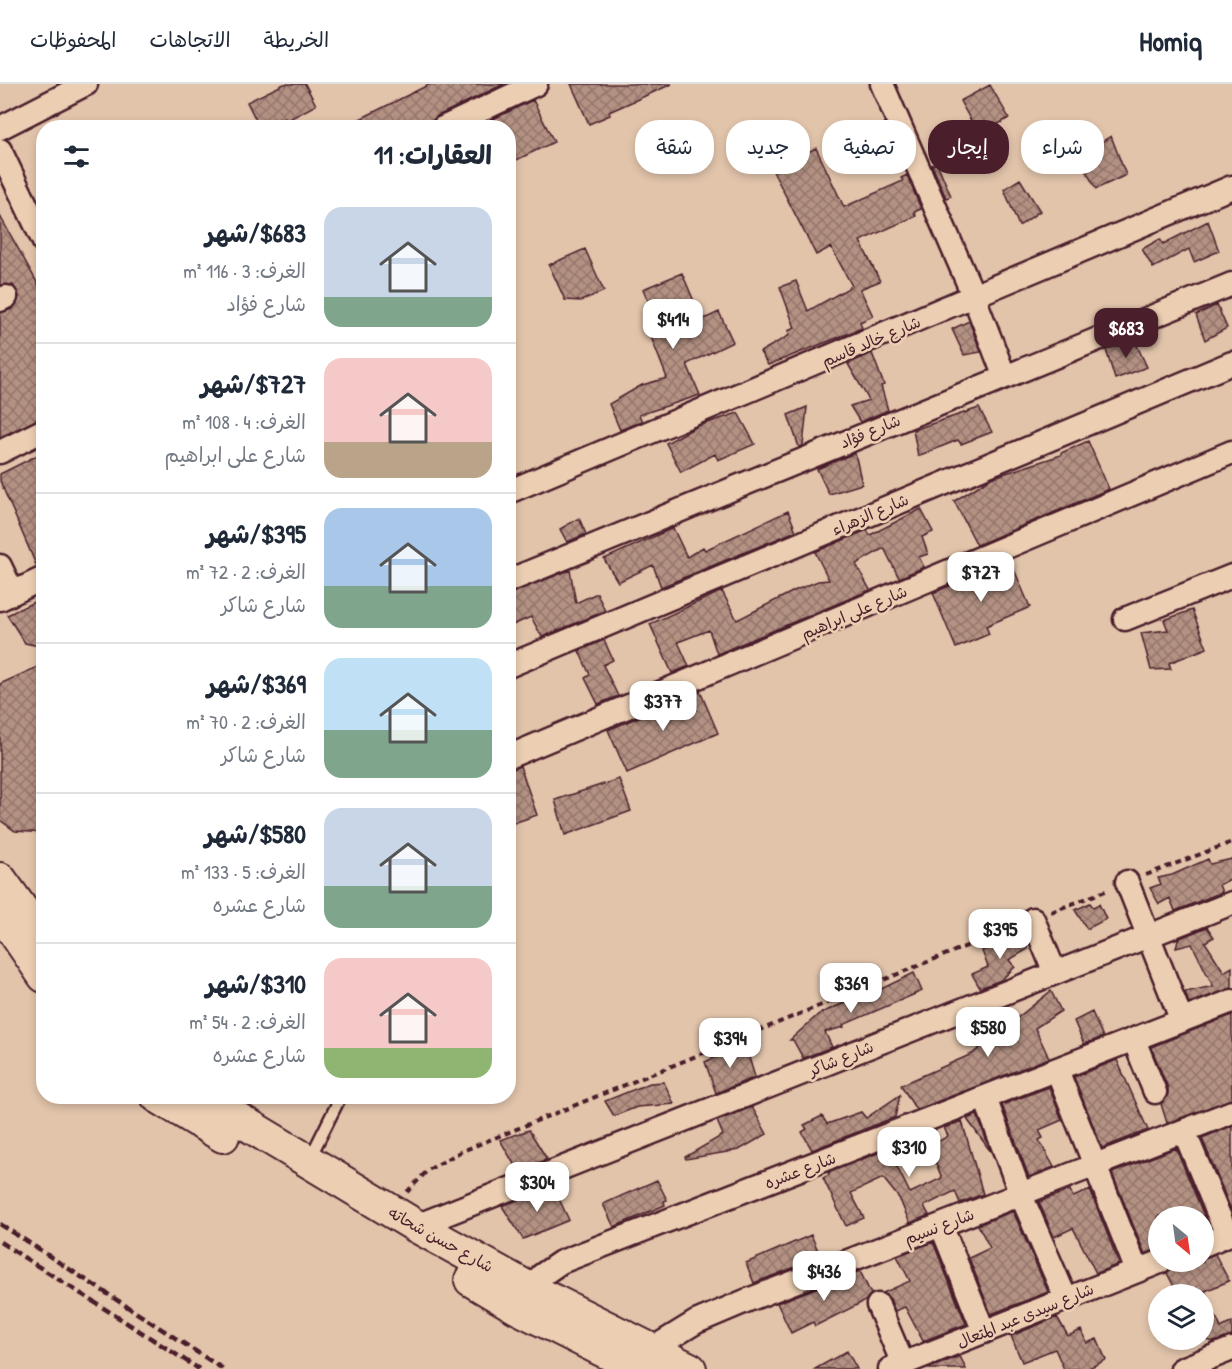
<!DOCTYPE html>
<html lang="ar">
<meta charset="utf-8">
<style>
body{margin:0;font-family:"Patrick Hand","Playpen Sans Arabic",sans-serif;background:#f2f2f3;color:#1f2937;direction:rtl;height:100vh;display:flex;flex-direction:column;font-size:22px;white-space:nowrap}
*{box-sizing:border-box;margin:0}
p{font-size:20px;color:#747a83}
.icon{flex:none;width:33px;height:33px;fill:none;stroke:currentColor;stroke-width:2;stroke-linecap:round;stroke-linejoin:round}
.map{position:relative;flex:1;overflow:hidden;direction:ltr}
.sheet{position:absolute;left:36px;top:36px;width:480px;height:984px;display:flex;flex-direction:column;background:#fff;border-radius:24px;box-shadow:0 3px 9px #0003;direction:rtl}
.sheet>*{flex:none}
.top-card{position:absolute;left:534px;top:36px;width:570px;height:54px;direction:rtl;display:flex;gap:12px}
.needle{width:39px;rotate:151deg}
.fabs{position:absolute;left:1148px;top:1122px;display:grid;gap:12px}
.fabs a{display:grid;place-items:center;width:66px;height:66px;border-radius:50%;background:#fff;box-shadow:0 3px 9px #0003;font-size:30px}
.price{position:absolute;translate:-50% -51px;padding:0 14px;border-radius:12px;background:#fff;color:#222;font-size:20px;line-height:39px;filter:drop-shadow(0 2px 3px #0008)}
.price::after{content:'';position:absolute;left:50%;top:36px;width:18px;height:14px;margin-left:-9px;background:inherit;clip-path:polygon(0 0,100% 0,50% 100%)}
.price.selected{background:#4a1f2b;color:#fff}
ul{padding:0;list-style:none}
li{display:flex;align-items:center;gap:18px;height:150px;padding:0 24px}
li+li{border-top:2px solid #e0e1e3}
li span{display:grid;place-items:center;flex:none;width:168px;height:120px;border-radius:18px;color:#555}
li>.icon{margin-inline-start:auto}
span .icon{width:72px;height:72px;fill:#fffc;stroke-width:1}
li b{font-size:26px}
h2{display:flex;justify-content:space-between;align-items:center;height:72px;padding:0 24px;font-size:26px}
.tag{padding:0 21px;border-radius:24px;background:#fff;box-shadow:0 3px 9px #0003;font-size:21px;line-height:54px}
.tag.selected{background:#4a1f2b;color:#fff}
header{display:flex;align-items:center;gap:36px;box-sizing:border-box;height:84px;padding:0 30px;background:#fff;border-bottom:2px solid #e0e1e3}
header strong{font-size:28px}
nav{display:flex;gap:33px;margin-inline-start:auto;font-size:21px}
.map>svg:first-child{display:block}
.building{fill:url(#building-cross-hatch);stroke:#4a1f2b;stroke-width:1.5}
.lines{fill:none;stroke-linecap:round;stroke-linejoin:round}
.lane-casing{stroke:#4a1f2b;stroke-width:15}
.street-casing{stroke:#4a1f2b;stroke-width:27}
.secondary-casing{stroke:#4a1f2b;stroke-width:36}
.path{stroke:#4a1f2b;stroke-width:4;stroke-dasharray:6 4.5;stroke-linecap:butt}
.lane{stroke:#eccfb3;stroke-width:10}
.street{stroke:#eccfb3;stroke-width:22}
.secondary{stroke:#eccfb3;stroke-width:32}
.rail{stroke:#4a1f2b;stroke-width:4.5;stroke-dasharray:9 4.5;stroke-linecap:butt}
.labels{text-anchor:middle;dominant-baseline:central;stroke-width:5;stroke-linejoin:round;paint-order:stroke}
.street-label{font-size:16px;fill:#4a1f2b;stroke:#eccfb3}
</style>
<header>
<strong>Homiq</strong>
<nav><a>الخريطة</a><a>الاتجاهات</a><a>المحفوظات</a></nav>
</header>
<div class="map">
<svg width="1232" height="1285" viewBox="0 0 1232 1285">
<defs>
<pattern id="building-cross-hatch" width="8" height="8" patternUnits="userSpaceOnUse" patternTransform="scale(1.5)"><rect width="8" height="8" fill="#b39183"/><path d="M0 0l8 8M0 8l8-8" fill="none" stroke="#94766b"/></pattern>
</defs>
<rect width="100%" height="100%" fill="#e2c4ab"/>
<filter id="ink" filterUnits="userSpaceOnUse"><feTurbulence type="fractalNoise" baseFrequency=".0167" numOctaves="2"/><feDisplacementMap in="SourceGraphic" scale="12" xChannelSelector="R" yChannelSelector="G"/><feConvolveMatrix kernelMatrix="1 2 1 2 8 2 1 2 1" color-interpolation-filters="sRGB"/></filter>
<g filter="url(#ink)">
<path class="building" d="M 284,0 L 305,0 L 316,21 L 288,36 L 284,34 L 260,44 L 247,18 Z
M 430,0 L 504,0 L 437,32 L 430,44 L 342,44 Z
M 571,0 L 672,0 L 609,28 L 610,31 L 589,40 Z
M 990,1 L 1009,34 L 979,51 L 960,17 Z
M 533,16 L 554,58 L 508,80 L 508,44 L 493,44 L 489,37 Z
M 1111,52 L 1126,91 L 1096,105 L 1078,72 Z
M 816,64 L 844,123 L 903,97 L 901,94 L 907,91 L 921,125 L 914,128 L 916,132 L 860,157 L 880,197 L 860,205 L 873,232 L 860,238 L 862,244 L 768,281 L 760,268 L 790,251 L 788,247 L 795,244 L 780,203 L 796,197 L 808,227 L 852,202 L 831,163 L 816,171 L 772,85 Z
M 937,79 L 951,112 L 946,114 L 932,81 Z
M 1020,95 L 1040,127 L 1019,142 L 1004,105 Z
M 0,132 L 44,211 L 44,333 L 0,353 L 0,229 L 13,225 L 19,213 L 13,201 L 0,201 Z
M 1208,137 L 1219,167 L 1194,178 L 1189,165 L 1153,184 L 1142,165 L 1160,155 L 1163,160 Z
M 585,165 L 604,207 L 581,217 L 565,216 L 549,181 Z
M 682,189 L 702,236 L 719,228 L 733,258 L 687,280 L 700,311 L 639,331 L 642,337 L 620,346 L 609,320 L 642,301 L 667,294 L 651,253 L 662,249 L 643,205 Z
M 1217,221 L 1227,244 L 1205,256 L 1196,231 Z
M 969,237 L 981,268 L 964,271 L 952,245 Z
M 1134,255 L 1147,283 L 1115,295 L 1106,266 Z
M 872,269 L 884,301 L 881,302 L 888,326 L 860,338 L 850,322 L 869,316 L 848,280 Z
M 807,323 L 803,362 L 799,363 L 788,331 Z
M 979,324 L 992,348 L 961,360 L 958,356 L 918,372 L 913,346 Z
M 738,329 L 755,360 L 718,376 L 715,370 L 681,388 L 666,359 L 698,342 Z
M 1088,357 L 1109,405 L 977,461 L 954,417 L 991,394 L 1061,371 L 1061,369 Z
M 44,368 L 44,481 L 37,483 L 0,397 L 0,390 Z
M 855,369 L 862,400 L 829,410 L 817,385 Z
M 921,425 L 933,448 L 922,453 L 928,470 L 919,473 L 924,483 L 899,494 L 884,464 L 856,480 L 870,506 L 717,570 L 709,546 L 678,558 L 689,582 L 672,589 L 650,540 L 722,507 L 737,536 L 796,506 L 818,497 L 829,496 L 815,468 L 867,446 L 870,451 Z
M 788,427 L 796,447 L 661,503 L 653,481 L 618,498 L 604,475 L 673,444 L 687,473 L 703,463 L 705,466 Z
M 579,434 L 586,450 L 567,458 L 560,445 Z
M 1010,476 L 1030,523 L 986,542 L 989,550 L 956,564 L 933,509 Z
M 570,486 L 576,519 L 597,509 L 605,527 L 542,553 L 531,533 L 508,543 L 508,510 Z
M 44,513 L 44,563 L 25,559 L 7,531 Z
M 1192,526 L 1207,564 L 1169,579 L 1171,585 L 1151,586 L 1141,549 L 1168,546 L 1164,536 Z
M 604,556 L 613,576 L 603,581 L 618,612 L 598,620 L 585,594 L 590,591 L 579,567 Z
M 44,580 L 44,749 L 15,747 L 0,736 L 0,600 Z
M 700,607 L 718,649 L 627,689 L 608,646 Z
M 520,682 L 537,731 L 508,741 L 508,686 Z
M 619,695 L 631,727 L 565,751 L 555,716 Z
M 1208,775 L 1210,780 L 1232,775 L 1232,794 L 1219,801 L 1222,808 L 1175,827 L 1170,814 L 1159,820 L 1150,804 L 1161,800 L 1158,794 L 1172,791 Z
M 1090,819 L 1093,823 L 1099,820 L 1106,835 L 1087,845 L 1075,826 Z
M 1207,843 L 1214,853 L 1205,858 L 1224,888 L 1232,883 L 1232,904 L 1189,919 L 1185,908 L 1213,902 L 1192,860 L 1176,864 L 1178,855 Z
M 1022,848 L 1028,865 L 1009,876 L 1015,883 L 1001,896 L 980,904 L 972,890 L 988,883 L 982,867 Z
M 914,889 L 922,907 L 843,941 L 844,943 L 825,948 L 832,963 L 803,974 L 793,956 L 790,956 L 819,930 L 874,906 L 875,908 Z
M 1051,907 L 1061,927 L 1035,944 L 1049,974 L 916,1026 L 901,1001 L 972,970 Z
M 1092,928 L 1103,953 L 1084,960 L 1074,937 Z
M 1232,931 L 1232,1015 L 1167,1039 L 1161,1020 L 1168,1010 L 1168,1004 L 1151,963 Z
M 745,960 L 755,993 L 716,1009 L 705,978 Z
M 1117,976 L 1148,1046 L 1102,1064 L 1074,993 Z
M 664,998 L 674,1020 L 637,1023 L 614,1032 L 605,1017 L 650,999 Z
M 1049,1003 L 1062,1036 L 1039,1046 L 1043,1054 L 1039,1056 L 1054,1083 L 1029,1093 L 1002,1021 Z
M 900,1011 L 895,1033 L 812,1066 L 802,1048 L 807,1045 L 804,1041 L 822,1032 L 827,1040 L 861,1028 L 866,1034 Z
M 752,1023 L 767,1050 L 739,1066 L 686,1075 L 685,1073 L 723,1051 L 717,1037 Z
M 977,1031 L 991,1068 L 967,1035 Z
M 962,1037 L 983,1110 L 960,1119 L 955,1107 L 924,1122 L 929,1131 L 910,1139 L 899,1114 L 883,1094 L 851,1109 L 864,1134 L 846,1142 L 823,1094 L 829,1091 L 828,1089 L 888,1065 L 910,1109 L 942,1094 L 929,1063 L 948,1052 L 944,1044 Z
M 1232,1042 L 1232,1128 L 1202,1054 Z
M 529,1046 L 547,1075 L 518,1087 L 500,1056 Z
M 1176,1064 L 1209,1144 L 1203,1146 L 1203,1132 L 1158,1132 L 1158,1165 L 1145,1170 L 1112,1089 Z
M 657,1096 L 667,1116 L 664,1117 L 665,1121 L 614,1143 L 603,1120 Z
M 553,1102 L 569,1136 L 523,1155 L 502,1122 Z
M 1070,1106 L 1073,1113 L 1090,1106 L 1119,1180 L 1096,1189 L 1073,1144 L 1054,1153 L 1039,1118 Z
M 1013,1127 L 1048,1208 L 991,1230 L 969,1174 L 990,1164 L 978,1141 Z
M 811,1151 L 821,1173 L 754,1199 L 746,1179 Z
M 933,1158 L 966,1240 L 923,1257 L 905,1223 L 895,1227 L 890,1215 L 883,1209 L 910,1197 L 897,1172 Z
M 1215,1170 L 1229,1197 L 1205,1207 L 1221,1244 L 1232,1238 L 1232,1252 L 1214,1258 L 1203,1255 L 1203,1210 L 1178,1210 L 1167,1189 L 1172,1183 L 1189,1178 L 1203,1178 L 1203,1174 Z
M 860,1187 L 871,1210 L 865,1217 L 815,1242 L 813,1238 L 791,1249 L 777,1219 Z
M 1057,1233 L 1068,1252 L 1081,1246 L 1087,1259 L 1097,1255 L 1106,1276 L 1087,1285 L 1064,1285 L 1055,1265 L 1022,1278 L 1011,1252 Z
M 847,1267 L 857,1285 L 815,1285 Z
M 960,1272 L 966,1285 L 927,1285 Z"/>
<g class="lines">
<g class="lane-casing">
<path id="lane" d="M 310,1074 L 341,1012"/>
</g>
<g class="street-casing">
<path id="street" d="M 882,0 L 974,213 L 1004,291
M 0,44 L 86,0
M 443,44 L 536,0
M 0,66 L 44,158
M 0,216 L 6,213
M 0,368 L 44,346
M 508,408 L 1232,103
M 0,482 L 13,509
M 508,497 L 1232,200
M 0,515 L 44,494
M 1125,535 L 1232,492
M 508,582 L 1232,279
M 508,673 L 1232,368
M 1127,798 L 1182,937
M 1033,835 L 1055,889
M 1134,956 L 1155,1008
M 1057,986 L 1137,1187
M 985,1014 L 1021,1111 L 1066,1215
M 1184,1047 L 1227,1151
M 941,1141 L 984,1248
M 416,1142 L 1232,819
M 1203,1161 L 1232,1149
M 522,1217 L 542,1191 L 561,1178 L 1232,917
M 878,1221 L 903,1280
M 652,1265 L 696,1238 L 748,1216 L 1232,1028
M 890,1285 L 1160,1178
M 1182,1285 L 1232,1265"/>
</g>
<g class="secondary-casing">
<path id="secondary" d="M 0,795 L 33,841
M 0,827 L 44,892
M 157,1012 L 223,1052
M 200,1012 L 416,1142 L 530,1205 L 690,1285
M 471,1196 L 518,1224 L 640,1285"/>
</g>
<path class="path" d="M 1146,791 L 1232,758
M 1051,828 L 1108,806
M 407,1108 L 428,1086 L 460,1068 L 1016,842"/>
<use href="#lane" class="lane"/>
<use href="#street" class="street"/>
<use href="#secondary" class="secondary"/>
<path class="rail" d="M 0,1140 L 223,1285
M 0,1158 L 199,1285"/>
</g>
</g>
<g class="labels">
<g class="street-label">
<text transform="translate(871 257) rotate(-23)">شارع خالد قاسم</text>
<text transform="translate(870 347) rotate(-22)">شارع فؤاد</text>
<text transform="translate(870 430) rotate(-23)">شارع الزهراء</text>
<text transform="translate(854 528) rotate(-23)">شارع على ابراهيم</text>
<text transform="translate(841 974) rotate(-22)">شارع شاكر</text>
<text transform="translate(800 1086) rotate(-21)">شارع عشره</text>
<text transform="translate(939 1142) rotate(-21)">شارع نسيم</text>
<text transform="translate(441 1155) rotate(29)">شارع حسن شحاته</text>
<text transform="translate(1025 1231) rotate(-22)">شارع سيدى عبد المتعال</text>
</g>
</g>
</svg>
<div class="fabs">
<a><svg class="needle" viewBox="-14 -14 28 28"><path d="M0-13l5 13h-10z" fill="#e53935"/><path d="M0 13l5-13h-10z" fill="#747a83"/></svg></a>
<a><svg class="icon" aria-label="layers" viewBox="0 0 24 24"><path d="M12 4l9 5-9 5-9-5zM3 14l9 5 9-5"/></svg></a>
</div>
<b class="price" style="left:673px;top:266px">$414</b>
<b class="price selected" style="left:1126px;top:275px">$683</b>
<b class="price" style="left:981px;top:519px">$727</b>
<b class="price" style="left:663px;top:648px">$377</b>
<b class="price" style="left:1000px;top:876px">$395</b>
<b class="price" style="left:851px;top:930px">$369</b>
<b class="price" style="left:988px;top:974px">$580</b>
<b class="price" style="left:730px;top:985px">$394</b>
<b class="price" style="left:909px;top:1094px">$310</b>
<b class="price" style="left:537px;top:1129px">$304</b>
<b class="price" style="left:824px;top:1218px">$436</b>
<div class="top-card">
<a class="tag">شراء</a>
<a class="tag selected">إيجار</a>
<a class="tag">تصفية</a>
<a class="tag">جديد</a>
<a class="tag">شقة</a>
</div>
<section class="sheet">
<h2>العقارات: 11<svg class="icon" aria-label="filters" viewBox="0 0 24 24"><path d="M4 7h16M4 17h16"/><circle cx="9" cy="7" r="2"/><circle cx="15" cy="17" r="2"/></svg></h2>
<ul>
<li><span style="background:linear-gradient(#c9d6e8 75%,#7fa58c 0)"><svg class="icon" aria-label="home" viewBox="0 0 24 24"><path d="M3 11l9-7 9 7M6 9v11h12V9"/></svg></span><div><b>$683/شهر</b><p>الغرف: 3 · 116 m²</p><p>شارع فؤاد</p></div></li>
<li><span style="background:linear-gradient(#f6c9c9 70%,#b9a48a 0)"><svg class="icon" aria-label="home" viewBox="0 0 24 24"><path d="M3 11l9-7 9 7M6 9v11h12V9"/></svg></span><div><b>$727/شهر</b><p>الغرف: 4 · 108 m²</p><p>شارع على ابراهيم</p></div></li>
<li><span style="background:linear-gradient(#a9c7e8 65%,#7fa58c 0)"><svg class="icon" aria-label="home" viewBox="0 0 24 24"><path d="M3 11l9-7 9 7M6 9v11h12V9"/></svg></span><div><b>$395/شهر</b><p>الغرف: 2 · 72 m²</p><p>شارع شاكر</p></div></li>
<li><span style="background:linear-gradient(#bfe0f5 60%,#7fa58c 0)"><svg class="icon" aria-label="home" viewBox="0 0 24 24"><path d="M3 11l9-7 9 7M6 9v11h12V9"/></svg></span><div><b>$369/شهر</b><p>الغرف: 2 · 70 m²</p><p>شارع شاكر</p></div></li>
<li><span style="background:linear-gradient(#c9d6e8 65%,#7fa58c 0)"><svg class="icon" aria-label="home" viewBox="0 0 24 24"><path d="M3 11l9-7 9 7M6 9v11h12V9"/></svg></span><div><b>$580/شهر</b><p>الغرف: 5 · 133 m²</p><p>شارع عشره</p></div></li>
<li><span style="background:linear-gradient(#f6c9c9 75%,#8fb573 0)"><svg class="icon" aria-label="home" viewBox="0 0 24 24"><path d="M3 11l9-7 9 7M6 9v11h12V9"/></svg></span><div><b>$310/شهر</b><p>الغرف: 2 · 54 m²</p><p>شارع عشره</p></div></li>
</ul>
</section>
</div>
